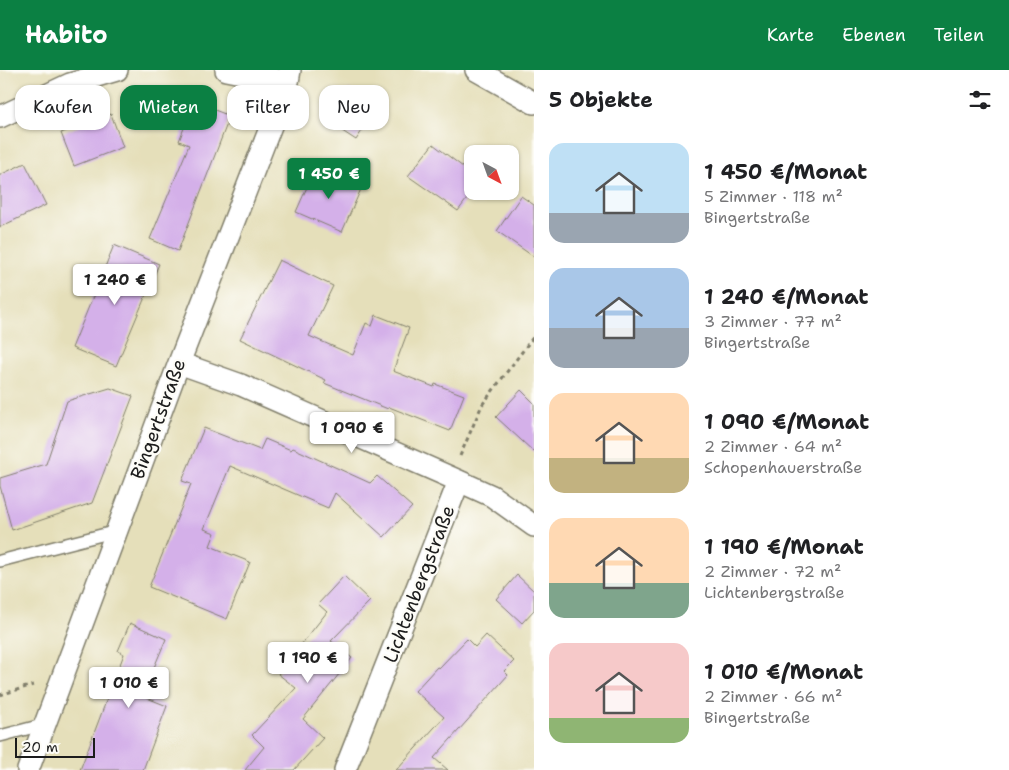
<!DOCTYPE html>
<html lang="de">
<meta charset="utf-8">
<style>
body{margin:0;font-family:"Shantell Sans",sans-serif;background:#f2f2f2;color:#202124;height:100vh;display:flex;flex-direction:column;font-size:19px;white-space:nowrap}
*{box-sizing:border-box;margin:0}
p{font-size:16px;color:#757577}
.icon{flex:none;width:28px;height:28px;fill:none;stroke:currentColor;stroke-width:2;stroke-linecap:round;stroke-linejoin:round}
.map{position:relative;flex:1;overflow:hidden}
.details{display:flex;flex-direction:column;background:#fff;width:475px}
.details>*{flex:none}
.top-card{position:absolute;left:15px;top:15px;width:444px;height:45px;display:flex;gap:10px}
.needle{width:32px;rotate:139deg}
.tools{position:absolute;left:464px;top:75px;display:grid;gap:10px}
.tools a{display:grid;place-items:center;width:55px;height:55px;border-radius:10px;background:#fff;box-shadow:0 1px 4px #0004;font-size:25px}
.scale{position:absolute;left:15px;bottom:12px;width:80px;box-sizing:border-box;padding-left:5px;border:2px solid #1c1c1c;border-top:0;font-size:14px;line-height:18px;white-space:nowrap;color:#1c1c1c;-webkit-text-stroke:4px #fdfcf7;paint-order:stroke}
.price{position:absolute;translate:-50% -42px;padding:0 11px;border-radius:5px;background:#fff;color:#222;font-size:16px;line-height:32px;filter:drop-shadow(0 1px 2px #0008)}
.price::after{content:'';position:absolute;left:50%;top:30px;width:15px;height:11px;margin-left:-8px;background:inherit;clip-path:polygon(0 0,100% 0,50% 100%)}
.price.selected{background:#0b8043;color:#fff}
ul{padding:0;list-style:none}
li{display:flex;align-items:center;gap:15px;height:125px;padding:0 15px}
li span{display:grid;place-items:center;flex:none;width:140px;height:100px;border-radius:15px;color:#555}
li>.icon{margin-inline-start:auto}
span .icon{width:60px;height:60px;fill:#fffc;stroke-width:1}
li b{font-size:21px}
h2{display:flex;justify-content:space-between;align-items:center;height:60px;padding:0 15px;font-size:21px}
.pill{padding:0 18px;border-radius:15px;background:#fff;box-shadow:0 1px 4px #0004;font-size:18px;line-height:45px}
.pill.selected{background:#0b8043;color:#fff}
header{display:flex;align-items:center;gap:30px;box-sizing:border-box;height:70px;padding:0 25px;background:#0b8043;color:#fff}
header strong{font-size:24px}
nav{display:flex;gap:28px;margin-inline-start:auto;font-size:18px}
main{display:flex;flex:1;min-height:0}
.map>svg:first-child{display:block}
.building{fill:#d4b0e9}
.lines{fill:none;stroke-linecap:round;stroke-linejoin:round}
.lane-casing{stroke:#807e6b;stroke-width:14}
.street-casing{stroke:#807e6b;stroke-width:24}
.path{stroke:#807e6b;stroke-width:3;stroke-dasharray:4 4;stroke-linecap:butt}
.lane{stroke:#fff;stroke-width:11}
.street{stroke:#fff;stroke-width:21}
.labels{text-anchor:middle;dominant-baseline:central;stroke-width:4.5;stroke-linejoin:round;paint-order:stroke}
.street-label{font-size:19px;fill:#1c1c1c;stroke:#fdfcf7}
</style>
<header>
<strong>Habito</strong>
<nav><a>Karte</a><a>Ebenen</a><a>Teilen</a></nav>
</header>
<main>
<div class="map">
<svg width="534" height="700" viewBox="0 0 534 700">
<rect width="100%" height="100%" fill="#fdfcf7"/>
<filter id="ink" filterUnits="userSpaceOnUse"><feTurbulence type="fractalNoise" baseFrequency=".02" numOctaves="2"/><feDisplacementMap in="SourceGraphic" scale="10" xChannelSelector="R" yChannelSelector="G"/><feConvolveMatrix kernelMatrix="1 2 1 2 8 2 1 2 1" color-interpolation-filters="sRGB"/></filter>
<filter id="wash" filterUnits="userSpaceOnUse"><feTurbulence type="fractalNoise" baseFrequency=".0096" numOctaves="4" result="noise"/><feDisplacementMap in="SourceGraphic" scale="20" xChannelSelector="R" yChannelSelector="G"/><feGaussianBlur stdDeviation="1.12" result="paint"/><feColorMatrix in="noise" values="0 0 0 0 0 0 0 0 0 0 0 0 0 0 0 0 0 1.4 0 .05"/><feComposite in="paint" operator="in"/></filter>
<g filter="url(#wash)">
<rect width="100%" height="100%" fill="#e5dfba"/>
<g id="blocks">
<path class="building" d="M 349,19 L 377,38 L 356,70 L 327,51 Z
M 194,32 L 230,46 L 178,181 L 150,169 L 189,75 L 179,71 Z
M 111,44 L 123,77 L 74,96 L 61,63 Z
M 433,74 L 472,104 L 472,122 L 458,141 L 408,106 Z
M 25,93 L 46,135 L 0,157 L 0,105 Z
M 315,99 L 361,119 L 342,162 L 296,142 Z
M 521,126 L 534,135 L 534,187 L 497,161 Z
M 114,175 L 159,194 L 116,296 L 72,278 Z
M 279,190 L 333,216 L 309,266 L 353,285 L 366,253 L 372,256 L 376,245 L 409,258 L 393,301 L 434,317 L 435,314 L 464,325 L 450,361 L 389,337 L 388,339 L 324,313 L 326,310 L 240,269 Z
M 110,318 L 133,326 L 92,433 L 12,460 L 0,416 L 0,408 L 46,394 L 67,331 Z
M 521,320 L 534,333 L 534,382 L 496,347 Z
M 204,358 L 260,380 L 265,369 L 291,380 L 293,378 L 370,413 L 377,406 L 412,437 L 384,467 L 335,423 L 328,438 L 230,396 L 204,459 L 215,463 L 210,476 L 250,492 L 227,549 L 149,517 L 191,414 L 182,411 Z
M 517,505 L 534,521 L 534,540 L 522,553 L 496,529 Z
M 344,506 L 370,531 L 331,571 L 352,588 L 303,649 L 323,668 L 294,700 L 245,700 L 264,677 L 252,665 L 296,618 L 278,604 L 327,542 L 318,534 Z
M 130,553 L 166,569 L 142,626 L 167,636 L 143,700 L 80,700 L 124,584 L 118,581 Z
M 486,565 L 514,591 L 504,601 L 508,605 L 434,688 L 448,700 L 396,700 L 444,647 L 415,621 L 437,597 L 439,598 L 467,569 L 475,577 Z"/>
</g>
</g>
<g filter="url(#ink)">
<use href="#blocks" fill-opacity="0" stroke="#807e6b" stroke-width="1"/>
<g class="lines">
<g class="lane-casing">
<path id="lane" d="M 0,491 L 117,461
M 0,666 L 46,654"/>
</g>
<g class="street-casing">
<path id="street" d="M 226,0 L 288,12
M 476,0 L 534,33
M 0,47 L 70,14 L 117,0
M 179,293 L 241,315 L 459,411 L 492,426 L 534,456
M 28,700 L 179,293 L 288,12 L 290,0
M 345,700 L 459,411"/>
</g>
<path class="path" d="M 460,386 L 482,335 L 534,266
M 0,625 L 33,615"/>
<use href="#lane" class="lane"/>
<use href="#street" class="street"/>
</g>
</g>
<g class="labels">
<g class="street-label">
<text transform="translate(158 349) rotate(-70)">Bingertstraße</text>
<text transform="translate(419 514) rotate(-69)">Lichtenbergstraße</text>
</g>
</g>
</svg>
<div class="tools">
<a><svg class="needle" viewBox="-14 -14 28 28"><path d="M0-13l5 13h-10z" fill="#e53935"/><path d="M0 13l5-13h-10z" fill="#757577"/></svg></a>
</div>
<div class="scale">20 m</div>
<b class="price selected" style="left:329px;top:130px">1 450 €</b>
<b class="price" style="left:115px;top:236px">1 240 €</b>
<b class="price" style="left:352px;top:384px">1 090 €</b>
<b class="price" style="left:308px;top:614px">1 190 €</b>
<b class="price" style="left:129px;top:639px">1 010 €</b>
<div class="top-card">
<a class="pill">Kaufen</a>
<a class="pill selected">Mieten</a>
<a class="pill">Filter</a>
<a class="pill">Neu</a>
</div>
</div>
<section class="details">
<h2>5 Objekte<svg class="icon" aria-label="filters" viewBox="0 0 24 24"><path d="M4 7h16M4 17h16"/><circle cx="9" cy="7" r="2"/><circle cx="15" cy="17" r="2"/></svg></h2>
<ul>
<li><span style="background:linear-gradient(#bfe0f5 70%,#9aa5b1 0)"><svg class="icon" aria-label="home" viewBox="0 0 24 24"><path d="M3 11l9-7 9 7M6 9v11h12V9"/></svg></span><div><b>1 450 €/Monat</b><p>5 Zimmer · 118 m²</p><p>Bingertstraße</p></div></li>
<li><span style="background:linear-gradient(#a9c7e8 60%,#9aa5b1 0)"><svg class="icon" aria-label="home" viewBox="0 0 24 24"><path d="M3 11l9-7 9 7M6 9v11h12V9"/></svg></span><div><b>1 240 €/Monat</b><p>3 Zimmer · 77 m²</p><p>Bingertstraße</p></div></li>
<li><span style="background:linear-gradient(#ffd9b3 65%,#c2b280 0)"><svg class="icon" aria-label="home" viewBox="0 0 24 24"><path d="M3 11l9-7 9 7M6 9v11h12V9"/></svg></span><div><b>1 090 €/Monat</b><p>2 Zimmer · 64 m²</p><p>Schopenhauerstraße</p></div></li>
<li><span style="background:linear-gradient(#ffd9b3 65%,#7fa58c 0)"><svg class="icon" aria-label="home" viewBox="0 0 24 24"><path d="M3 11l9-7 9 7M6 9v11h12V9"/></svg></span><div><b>1 190 €/Monat</b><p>2 Zimmer · 72 m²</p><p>Lichtenbergstraße</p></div></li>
<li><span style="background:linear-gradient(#f6c9c9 75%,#8fb573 0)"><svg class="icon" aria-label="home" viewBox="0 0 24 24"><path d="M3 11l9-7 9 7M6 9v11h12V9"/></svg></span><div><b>1 010 €/Monat</b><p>2 Zimmer · 66 m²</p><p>Bingertstraße</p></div></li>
</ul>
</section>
</main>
